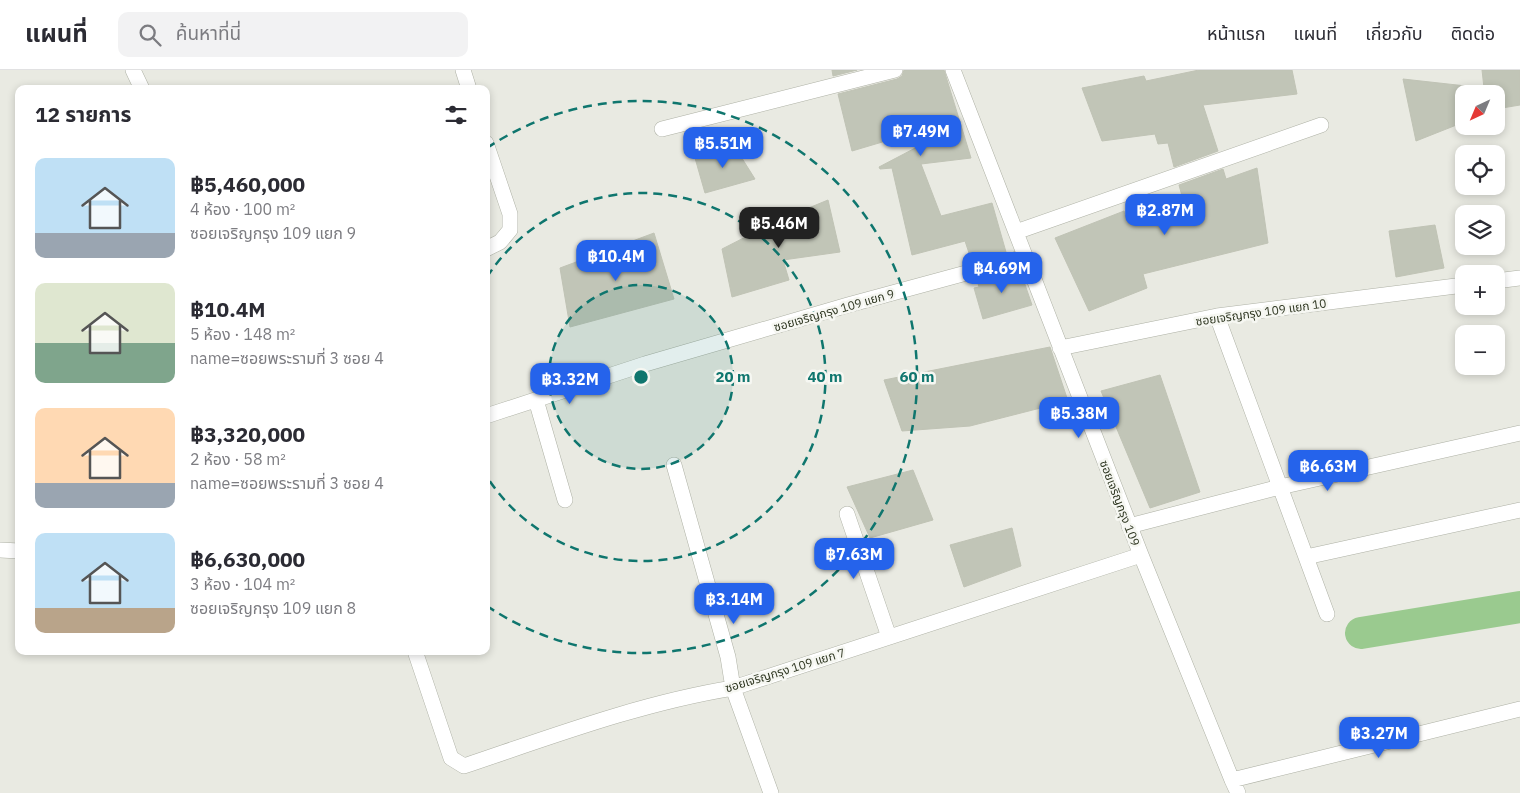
<!DOCTYPE html>
<html lang="th">
<meta charset="utf-8">
<style>
body{margin:0;font-family:"IBM Plex Sans","Noto Sans Thai",sans-serif;background:#f2f2f3;color:#2b2b33;height:100vh;display:flex;flex-direction:column;font-size:19px;white-space:nowrap}
*{box-sizing:border-box;margin:0}
p{font-size:16px;color:#7c7c81}
.icon{flex:none;width:28px;height:28px;fill:none;stroke:currentColor;stroke-width:2;stroke-linecap:round;stroke-linejoin:round}
.map{position:relative;flex:1;overflow:hidden}
.side{position:absolute;left:15px;top:15px;width:475px;height:570px;display:flex;flex-direction:column;background:#fff;border-radius:10px;box-shadow:0 2px 8px #0003}
.side>*{flex:none}
.needle{width:32px;rotate:224deg}
.tools{position:absolute;left:1455px;top:15px;display:grid;gap:10px}
.tools a{display:grid;place-items:center;width:50px;height:50px;border-radius:10px;background:#fff;box-shadow:0 2px 8px #0003;font-size:25px}
.price{position:absolute;translate:-50% -42px;padding:0 11px;border-radius:10px;background:#2563eb;color:#fff;font-size:16px;line-height:32px;filter:drop-shadow(0 1px 2px #0008)}
.price::after{content:'';position:absolute;left:50%;top:30px;width:15px;height:11px;margin-left:-8px;background:inherit;clip-path:polygon(0 0,100% 0,50% 100%)}
.price.active{background:#222;color:#fff}
ul{padding:0;list-style:none}
li{display:flex;align-items:center;gap:15px;height:125px;padding:0 20px}
li span{display:grid;place-items:center;flex:none;width:140px;height:100px;border-radius:10px;color:#555}
li>.icon{margin-inline-start:auto}
span .icon{width:60px;height:60px;fill:#fffc;stroke-width:1}
li b{font-size:21px}
h2{display:flex;justify-content:space-between;align-items:center;height:60px;padding:0 20px;font-size:21px}
header{display:flex;align-items:center;gap:30px;box-sizing:border-box;height:70px;padding:0 25px;background:#fff;border-bottom:1px solid #e1e1e2}
header strong{font-size:24px}
nav{display:flex;gap:28px;margin-inline-start:auto;font-size:18px}
.search{width:350px;height:45px;background:#f2f2f3;display:flex;align-items:center;gap:12px;box-sizing:border-box;padding:0 18px;border-radius:10px;color:#7c7c81;font-size:19px}
.map>svg:first-child{display:block}
.lines{fill:none;stroke-linecap:round;stroke-linejoin:round}
.canal{stroke:#9aca8f;stroke-width:32}
.building{fill:#c1c5b7;stroke:#c0c3b5}
.service-casing{stroke:#aeb1a5;stroke-width:16}
.minor-casing{stroke:#aeb1a5;stroke-width:16}
.service{stroke:#fff;stroke-width:15}
.minor{stroke:#fff;stroke-width:15}
.ring{fill:none;stroke:#0f766e;stroke-width:2.5;stroke-dasharray:9 6}
.labels{text-anchor:middle;dominant-baseline:central;stroke-width:5;stroke-linejoin:round;paint-order:stroke}
.street-label{font-size:12px;fill:#313924;stroke:#f6f7f2}
.centre{fill:#0f766e;stroke:#f6f7f2;stroke-width:2.5}
.ring-label{font-size:15px;text-anchor:middle;font-weight:bold;fill:#0f766e;stroke:#f6f7f2;stroke-width:5;stroke-linejoin:round;paint-order:stroke}
</style>
<header>
<strong>แผนที่</strong>
<div class="search"><svg class="icon" aria-label="search" viewBox="0 0 24 24"><circle cx="10" cy="10" r="6"/><path d="M15 15l6 6"/></svg>ค้นหาที่นี่</div>
<nav><a>หน้าแรก</a><a>แผนที่</a><a>เกี่ยวกับ</a><a>ติดต่อ</a></nav>
</header>
<div class="map">
<svg width="1520" height="723" viewBox="0 0 1520 723">
<rect width="100%" height="100%" fill="#e9eae2"/>
<g class="lines">
<path class="canal" d="M 1361,563 L 1520,537"/>
</g>
<path class="building" d="M 832,0 L 857,0 L 833,6 Z
M 904,0 L 944,0 L 971,88 L 921,94 L 941,146 L 992,133 L 1006,182 L 972,192 L 965,171 L 912,185 L 892,98 L 880,99 L 879,97 L 921,75 L 916,62 L 852,81 L 838,24 L 897,9 L 902,6 Z
M 1199,0 L 1292,0 L 1297,24 L 1203,35 L 1218,81 L 1174,97 L 1168,73 L 1158,74 L 1155,64 L 1102,71 L 1082,18 L 1144,6 L 1146,11 Z
M 1482,0 L 1520,0 L 1520,35 L 1496,39 L 1496,24 L 1464,24 L 1464,52 L 1416,71 L 1403,9 L 1484,18 Z
M 733,74 L 755,109 L 705,123 L 695,88 Z
M 1257,98 L 1268,173 L 1143,204 L 1147,218 L 1089,241 L 1055,168 L 1124,141 L 1125,146 L 1182,126 L 1179,115 L 1223,99 L 1226,109 Z
M 828,130 L 840,182 L 783,190 L 789,210 L 732,227 L 722,179 L 777,151 Z
M 1435,155 L 1444,198 L 1396,207 L 1389,161 Z
M 654,163 L 674,229 L 570,257 L 560,198 Z
M 1020,200 L 1032,235 L 983,249 L 974,218 L 979,217 L 977,210 L 1011,201 L 1012,204 Z
M 1050,277 L 1068,331 L 970,356 L 902,361 L 884,310 Z
M 1160,305 L 1200,422 L 1150,438 L 1101,321 Z
M 913,400 L 933,450 L 870,468 L 847,417 Z
M 1012,458 L 1021,496 L 964,517 L 950,475 Z"/>
<g class="lines">
<g class="service-casing">
<path id="service" d="M 133,0 L 142,19
M 463,0 L 469,19
M 486,73 L 510,144 L 510,160 L 500,172 L 486,179"/>
</g>
<g class="minor-casing">
<path id="minor" d="M 953,0 L 1141,485 L 1232,710 L 1238,723
M 662,59 L 895,0
M 1016,162 L 1321,55
M 1496,211 L 1520,208
M 1217,246 L 1327,544
M 1060,278 L 1217,246 L 1464,215
M 536,330 L 565,430
M 486,346 L 645,294 L 848,235 L 1025,187
M 674,395 L 728,587 L 733,618 L 771,723
M 847,444 L 889,567
M 1129,456 L 1280,417 L 1520,363
M 0,480 L 19,481
M 1306,487 L 1520,440
M 415,581 L 451,688 L 464,696 C 553,666 641,633 733,618 L 1141,485
M 1232,710 L 1520,639"/>
</g>
<use href="#service" class="service"/>
<use href="#minor" class="minor"/>
</g>
<circle cx="641" cy="307" r="92" fill="#0f766e" fill-opacity=".12"/>
<g class="ring">
<circle cx="641" cy="307" r="92"/>
<path d="M487 207A184 184 0 1 1 487 407"/>
<path d="M487 78A276 276 0 1 1 487 536"/>
</g>
<g class="labels">
<g class="street-label">
<text transform="translate(834 240) rotate(-16)">ซอยเจริญกรุง 109 แยก 9</text>
<text transform="translate(1261 242) rotate(-8)">ซอยเจริญกรุง 109 แยก 10</text>
<text transform="translate(1120 433) rotate(69)">ซอยเจริญกรุง 109</text>
<text transform="translate(785 600) rotate(-17)">ซอยเจริญกรุง 109 แยก 7</text>
</g>
</g>
<circle cx="641" cy="307" r="8" class="centre"/>
<g class="ring-label">
<text x="733" y="312">20 m</text>
<text x="825" y="312">40 m</text>
<text x="917" y="312">60 m</text>
</g>
</svg>
<div class="tools">
<a><svg class="needle" viewBox="-14 -14 28 28"><path d="M0-13l5 13h-10z" fill="#e53935"/><path d="M0 13l5-13h-10z" fill="#7c7c81"/></svg></a>
<a><svg class="icon" aria-label="locate" viewBox="0 0 24 24"><circle cx="12" cy="12" r="6"/><path d="M12 2v4M12 18v4M2 12h4M18 12h4"/></svg></a>
<a><svg class="icon" aria-label="layers" viewBox="0 0 24 24"><path d="M12 4l9 5-9 5-9-5zM3 14l9 5 9-5"/></svg></a>
<a>+</a>
<a>−</a>
</div>
<b class="price" style="left:921px;top:87px">฿7.49M</b>
<b class="price" style="left:723px;top:99px">฿5.51M</b>
<b class="price" style="left:1165px;top:166px">฿2.87M</b>
<b class="price active" style="left:779px;top:179px">฿5.46M</b>
<b class="price" style="left:616px;top:212px">฿10.4M</b>
<b class="price" style="left:1002px;top:224px">฿4.69M</b>
<b class="price" style="left:570px;top:335px">฿3.32M</b>
<b class="price" style="left:1079px;top:369px">฿5.38M</b>
<b class="price" style="left:1328px;top:422px">฿6.63M</b>
<b class="price" style="left:854px;top:510px">฿7.63M</b>
<b class="price" style="left:734px;top:555px">฿3.14M</b>
<b class="price" style="left:1379px;top:689px">฿3.27M</b>
<section class="side">
<h2>12 รายการ<svg class="icon" aria-label="filters" viewBox="0 0 24 24"><path d="M4 7h16M4 17h16"/><circle cx="9" cy="7" r="2"/><circle cx="15" cy="17" r="2"/></svg></h2>
<ul>
<li><span style="background:linear-gradient(#bfe0f5 75%,#9aa5b1 0)"><svg class="icon" aria-label="home" viewBox="0 0 24 24"><path d="M3 11l9-7 9 7M6 9v11h12V9"/></svg></span><div><b>฿5,460,000</b><p>4 ห้อง · 100 m²</p><p>ซอยเจริญกรุง 109 แยก 9</p></div></li>
<li><span style="background:linear-gradient(#dfe7d0 60%,#7fa58c 0)"><svg class="icon" aria-label="home" viewBox="0 0 24 24"><path d="M3 11l9-7 9 7M6 9v11h12V9"/></svg></span><div><b>฿10.4M</b><p>5 ห้อง · 148 m²</p><p>name=ซอยพระรามที่ 3 ซอย 4</p></div></li>
<li><span style="background:linear-gradient(#ffd9b3 75%,#9aa5b1 0)"><svg class="icon" aria-label="home" viewBox="0 0 24 24"><path d="M3 11l9-7 9 7M6 9v11h12V9"/></svg></span><div><b>฿3,320,000</b><p>2 ห้อง · 58 m²</p><p>name=ซอยพระรามที่ 3 ซอย 4</p></div></li>
<li><span style="background:linear-gradient(#bfe0f5 75%,#b9a48a 0)"><svg class="icon" aria-label="home" viewBox="0 0 24 24"><path d="M3 11l9-7 9 7M6 9v11h12V9"/></svg></span><div><b>฿6,630,000</b><p>3 ห้อง · 104 m²</p><p>ซอยเจริญกรุง 109 แยก 8</p></div></li>
</ul>
</section>
</div>
